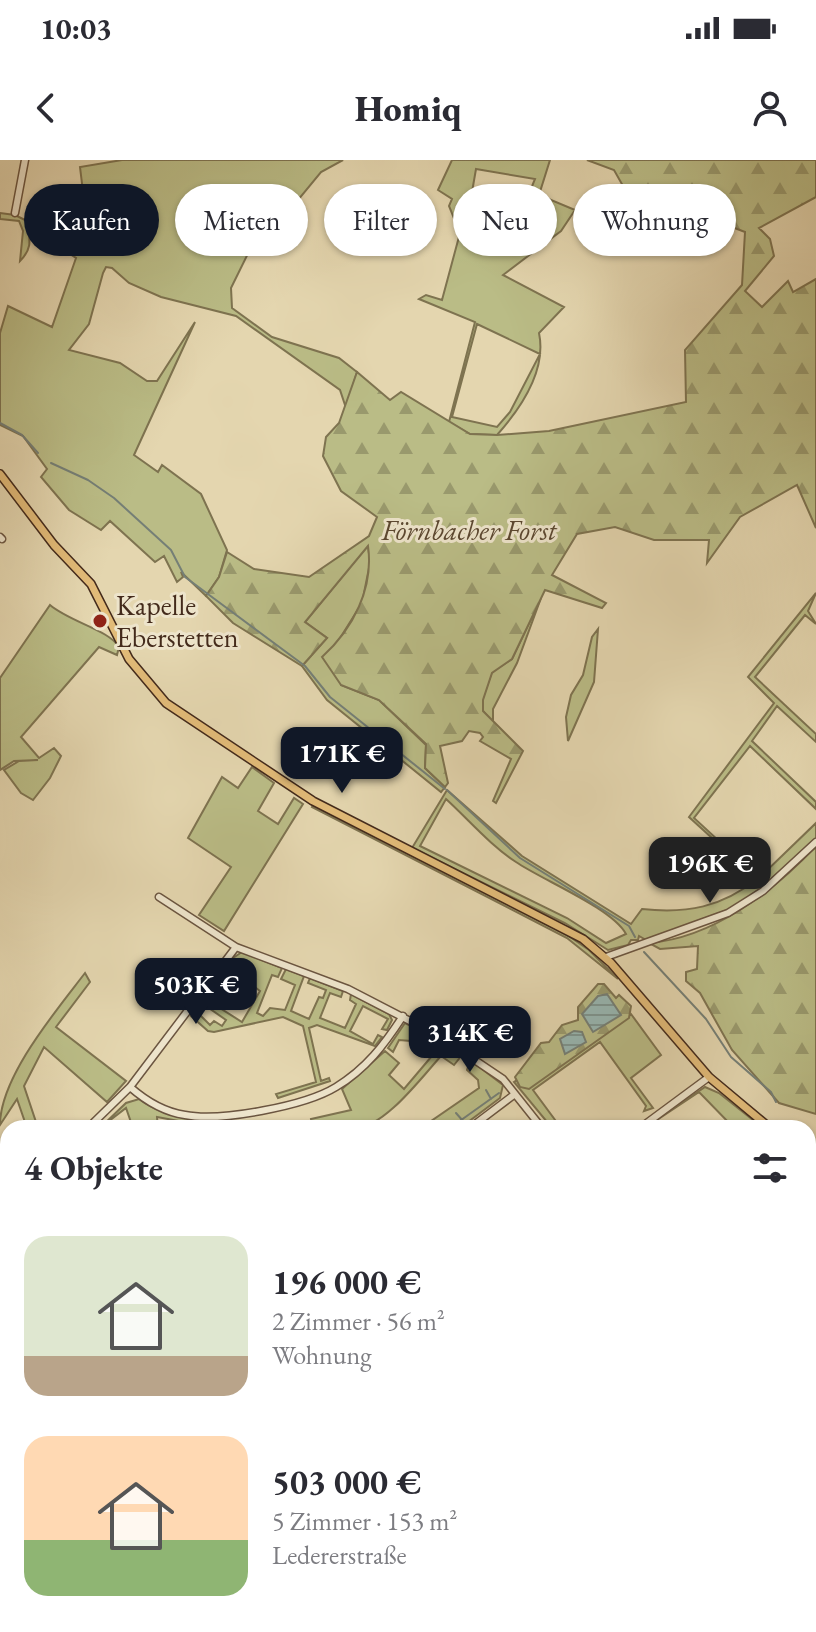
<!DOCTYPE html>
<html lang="de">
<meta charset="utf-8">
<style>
body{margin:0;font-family:"EB Garamond",serif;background:#f7f7f7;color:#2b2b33;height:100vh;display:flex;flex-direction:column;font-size:30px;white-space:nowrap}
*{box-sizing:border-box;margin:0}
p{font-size:26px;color:#7c7c81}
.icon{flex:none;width:44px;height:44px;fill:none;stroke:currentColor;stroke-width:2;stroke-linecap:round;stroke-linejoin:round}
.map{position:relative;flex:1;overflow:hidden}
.drawer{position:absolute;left:0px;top:960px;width:816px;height:512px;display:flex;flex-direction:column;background:#fff;border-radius:24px 24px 0 0;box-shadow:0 2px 6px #0004}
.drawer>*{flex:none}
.top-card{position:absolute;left:24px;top:24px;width:768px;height:72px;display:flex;gap:16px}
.price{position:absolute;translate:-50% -68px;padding:0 18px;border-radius:16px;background:#111827;color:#fff;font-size:26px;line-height:52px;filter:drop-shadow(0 2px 4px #0008)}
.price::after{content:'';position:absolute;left:50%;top:48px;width:24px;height:18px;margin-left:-12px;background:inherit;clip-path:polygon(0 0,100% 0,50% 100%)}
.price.on{background:#222;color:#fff}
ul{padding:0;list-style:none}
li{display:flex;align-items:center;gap:24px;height:200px;padding:0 24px}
li span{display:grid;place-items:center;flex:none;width:224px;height:160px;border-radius:24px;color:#555}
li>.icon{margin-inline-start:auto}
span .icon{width:96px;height:96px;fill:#fffc;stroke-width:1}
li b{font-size:34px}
h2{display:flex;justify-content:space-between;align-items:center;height:96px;padding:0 24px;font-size:34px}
.tag{padding:0 28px;border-radius:36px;background:#fff;box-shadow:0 2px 6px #0004;font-size:28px;line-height:72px}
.tag.on{background:#111827;color:#fff}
.status{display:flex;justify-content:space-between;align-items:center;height:56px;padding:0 40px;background:#fff;direction:ltr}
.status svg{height:22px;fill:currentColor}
header{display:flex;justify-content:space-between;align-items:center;height:104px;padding:0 24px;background:#fff;font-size:36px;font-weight:800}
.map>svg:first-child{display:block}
.green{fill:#babc86;stroke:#7e7350;stroke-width:2;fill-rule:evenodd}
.forest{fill:url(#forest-firs);stroke:#7e7350;stroke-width:2}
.water{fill:url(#water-rules);stroke:#757f76;stroke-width:2}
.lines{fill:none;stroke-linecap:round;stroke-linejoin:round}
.stream{stroke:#757f76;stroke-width:2}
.minor-casing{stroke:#6b5540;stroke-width:9}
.major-casing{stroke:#432a1b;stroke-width:10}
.minor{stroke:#ede4cb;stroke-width:6}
.major{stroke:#e2bb78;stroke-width:7}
.poi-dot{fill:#8f2418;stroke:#ede4cb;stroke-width:3}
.labels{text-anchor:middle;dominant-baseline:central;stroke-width:6;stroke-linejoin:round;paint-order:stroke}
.park-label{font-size:28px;font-style:italic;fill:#5b4730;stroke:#ede4cb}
.poi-label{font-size:28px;fill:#432a1b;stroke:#ede4cb;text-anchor:start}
</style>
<div class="status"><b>10:03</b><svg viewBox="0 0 49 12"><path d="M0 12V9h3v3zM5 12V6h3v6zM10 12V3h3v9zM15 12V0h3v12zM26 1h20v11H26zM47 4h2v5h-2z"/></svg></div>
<header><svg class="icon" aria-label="back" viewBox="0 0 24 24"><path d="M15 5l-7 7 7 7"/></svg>Homiq<svg class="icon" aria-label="person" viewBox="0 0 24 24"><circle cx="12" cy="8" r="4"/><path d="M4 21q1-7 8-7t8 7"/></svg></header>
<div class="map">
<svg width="816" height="1472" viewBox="0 0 816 1472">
<defs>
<pattern id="forest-firs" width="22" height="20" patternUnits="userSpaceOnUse" patternTransform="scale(2)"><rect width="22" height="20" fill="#babc86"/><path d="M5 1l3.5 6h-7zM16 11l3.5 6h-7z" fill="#99996d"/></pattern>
<pattern id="water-rules" width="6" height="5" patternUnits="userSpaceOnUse" patternTransform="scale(2)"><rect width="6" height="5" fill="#97b7b3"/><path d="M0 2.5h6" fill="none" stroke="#7d9591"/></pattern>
</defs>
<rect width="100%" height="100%" fill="#e4d6af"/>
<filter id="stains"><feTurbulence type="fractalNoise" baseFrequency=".0025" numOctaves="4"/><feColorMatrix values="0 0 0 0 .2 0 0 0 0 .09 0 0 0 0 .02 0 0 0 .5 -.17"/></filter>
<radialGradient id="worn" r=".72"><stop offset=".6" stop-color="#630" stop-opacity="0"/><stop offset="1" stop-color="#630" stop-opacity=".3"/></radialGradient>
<path class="green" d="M 122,0 L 343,0 L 321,12 L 288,52 L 288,59 L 265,59 L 231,128 L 232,148 L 272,177 L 339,198 L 357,212 L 346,248 L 340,230 L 236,156 L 161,137 L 129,123 L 112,108 L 106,107 L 103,113 L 89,164 L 69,190 L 120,203 L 147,221 L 157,221 L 195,162 L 134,295 L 158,312 L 162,305 L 201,334 L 227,390 L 219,417 L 206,436 L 181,412 L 183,417 L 177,422 L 164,396 L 155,402 L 110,361 L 101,370 L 69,350 L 41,317 L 47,309 L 23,276 L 0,265 L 0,173 L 8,146 L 52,167 L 76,98 L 28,66 C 30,81 32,89 20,101 L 23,71 L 19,61 L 0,59 L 0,53 L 15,55 L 49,72 L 58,41 L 84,40 L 80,7 Z
M 452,0 L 550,0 L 539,35 L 575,50 L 561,71 L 503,115 L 564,147 L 539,173 C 547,211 521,248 497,275 L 470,274 L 449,262 L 475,162 L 419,139 L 426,135 L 442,140 L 460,73 L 449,46 L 452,39 L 438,30 ZM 476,9 L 535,19 L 528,36 L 535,43 L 527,54 L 528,76 L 523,76 L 516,63 L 523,56 L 519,49 L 488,46 L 481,34 L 472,32 ZM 477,164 L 540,194 L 510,252 L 497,267 L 452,257 Z
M 368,385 L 370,403 L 362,443 L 337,483 L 341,525 L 379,540 L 426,585 L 425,608 L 445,627 L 441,632 L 327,540 L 302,506 L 327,478 L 305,462 Z
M 816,433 L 808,451 L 816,464 L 805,455 L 755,517 L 816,574 L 816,582 L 777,546 L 752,581 L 816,642 L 816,649 L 750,586 L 694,658 L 759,718 L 816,663 L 816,678 L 811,683 L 765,725 L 733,748 L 646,780 L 639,776 L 638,780 L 631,780 L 628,785 L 608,790 L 565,763 L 412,688 L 447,630 L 522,696 L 631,764 L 642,749 C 687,754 722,747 757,719 L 689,657 L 774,543 L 748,517 ZM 446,639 C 468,659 491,686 516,702 C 542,720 612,748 626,774 L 606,783 L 567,758 L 420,686 Z
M 541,438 L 517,503 L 493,549 L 493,563 L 483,551 L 482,540 L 492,512 L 512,499 Z
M 50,445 C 70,462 109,470 119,487 L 117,495 L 99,487 L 21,577 L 39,598 L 54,588 L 61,596 L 50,618 L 33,640 L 21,633 L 4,610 L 19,601 L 38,600 L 14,601 L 0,610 L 0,518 Z
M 598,469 L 594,522 L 568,581 L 566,557 L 571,535 L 583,515 L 592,477 Z
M 252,607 L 274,623 L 258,651 L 278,664 L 294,638 L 303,644 L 224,771 L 199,755 L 231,707 L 188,678 L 222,617 L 238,628 Z
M 314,643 L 557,768 L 589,790 L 618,819 L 567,778 L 312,647 Z
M 242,792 L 282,808 L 278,817 L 272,815 L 257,853 L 263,856 L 270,848 L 285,850 L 295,825 L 281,819 L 286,809 L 304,816 L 291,851 L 309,859 L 319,837 L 323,838 L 326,830 L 308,823 L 310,818 L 343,831 L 341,837 L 330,833 L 320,858 L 345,868 L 356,844 L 350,840 L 351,834 L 389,854 L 392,860 L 387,870 L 382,869 L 388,859 L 363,846 L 350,871 L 373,884 L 378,875 L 382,877 L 375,886 L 317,865 L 309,868 L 321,921 L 329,918 L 330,921 L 278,938 L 276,934 L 316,922 L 303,866 L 283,857 L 214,872 L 208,871 L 191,856 L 195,850 L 210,865 L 214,861 L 222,866 L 226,860 L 206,846 L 207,840 L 242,862 L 260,831 L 236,813 L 234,816 L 226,810 L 230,800 Z
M 85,813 L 90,822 L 56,867 L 126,921 L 107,942 L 44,887 L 24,926 L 38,968 L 27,968 L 17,939 L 0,965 C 0,917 56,851 85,813 Z
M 631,854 L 661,895 L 631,918 L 653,948 L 644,951 L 646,946 L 600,882 L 533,930 L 561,968 L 552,968 L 514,922 L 517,920 L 522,925 Z
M 405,863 L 434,878 L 435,883 L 439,880 L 462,895 L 454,905 L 441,896 C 421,918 384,968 355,968 L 353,964 L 313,968 L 311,959 L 351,950 L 342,929 L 385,891 L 399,903 L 389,915 L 404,929 L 437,890 L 427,881 L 418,888 L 411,881 L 399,880 L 393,892 L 388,888 Z
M 470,900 L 503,925 L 500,938 L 460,968 L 421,968 L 479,928 L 478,920 L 467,910 Z
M 705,927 L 719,933 L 763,968 L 751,968 L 743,963 L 743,968 L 734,968 L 699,932 L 645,968 Z
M 139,939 C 161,956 187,957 210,963 L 195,964 L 157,957 L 158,968 L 133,968 L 126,948 L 100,968 L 126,943 Z
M 0,1064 L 8,1067 L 8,1142 L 0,1138 Z"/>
<path class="forest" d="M 587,0 L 816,0 L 816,37 L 759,68 L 770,79 L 774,96 L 745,131 L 762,147 L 788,121 L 793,132 L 816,119 L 816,368 L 797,325 L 740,357 L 707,403 L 709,380 L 654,380 L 615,367 L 577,374 L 552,415 L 606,443 L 602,448 L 545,430 L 512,499 L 492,513 L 483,540 L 483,551 L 523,591 L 496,643 L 493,641 L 511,599 L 480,581 L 483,577 L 480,573 L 469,571 L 462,581 L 440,586 L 448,623 L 445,627 L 425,608 L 426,584 L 379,540 L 341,525 L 322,497 C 353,469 374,428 368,386 L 305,462 L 327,478 L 302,506 L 233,463 L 206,436 L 219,417 L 227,392 L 254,409 L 309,417 L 369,376 L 377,357 L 341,331 L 323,296 L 326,277 L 339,263 L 357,212 L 390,240 L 401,232 L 470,274 L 497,275 L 549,271 L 686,242 L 685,190 L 742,125 L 745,72 L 698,54 L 693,63 L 676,58 L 671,68 L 644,63 L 614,10 Z
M 816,686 L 816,954 L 779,943 L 732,890 L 700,833 L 686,821 L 686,812 L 697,809 L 698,786 L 660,789 L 649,783 C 713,778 774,731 816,686 Z
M 598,824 L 604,824 L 616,838 L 619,835 L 631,846 L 629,858 L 529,929 L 520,927 L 515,917 L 541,883 L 549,882 L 562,865 L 578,860 L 578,847 Z
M 808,1240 L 816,1259 L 816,1472 L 431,1472 L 437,1464 L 808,1464 Z"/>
<path class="water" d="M 607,834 L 621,855 L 593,872 L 582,854 L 598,836 Z
M 574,871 L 582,872 L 586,882 L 565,894 L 560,879 Z"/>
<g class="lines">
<path class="stream" d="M 0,263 L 22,275 L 38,293
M 51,303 L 88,320 L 114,338 L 171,390 L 185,417 L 305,506 L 330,537 L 445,629
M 447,630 L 520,698 L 629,766 L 635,777
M 321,649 L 547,764
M 644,792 L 706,859 L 731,897 L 771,932 L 776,942
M 486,930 L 491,939
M 456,953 L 463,961
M 450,968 L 499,933
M 805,1464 L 809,1472"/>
<g class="minor-casing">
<path id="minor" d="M 15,53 L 25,0
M 0,377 L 2,379
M 159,737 L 236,787 L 348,829 L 439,876 L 503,919 L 542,968
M 606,797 L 728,753 L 763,731 L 816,682
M 130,927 C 146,941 164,952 185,955 C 220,962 305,946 336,927 C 366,909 384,885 403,856
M 88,968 L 130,927 L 236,787
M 470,968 L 515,934
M 640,968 L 709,917
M 0,1047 L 8,1034
M 0,1061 L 8,1065
M 0,1148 L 8,1150"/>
</g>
<g class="major-casing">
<path id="major" d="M 0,314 L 54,385 L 91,424 L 129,499 L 166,543 L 313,641 L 583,779 L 611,803 L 709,917 L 770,968
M 808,994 L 816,998"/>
</g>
<use href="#minor" class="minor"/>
<use href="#major" class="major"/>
</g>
<circle class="poi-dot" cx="100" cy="461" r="8"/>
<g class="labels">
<g class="park-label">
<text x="469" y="370">Förnbacher Forst</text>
</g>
<g class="poi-label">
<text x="116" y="445">Kapelle<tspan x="116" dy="32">Eberstetten</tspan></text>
</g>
</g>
<rect width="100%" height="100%" filter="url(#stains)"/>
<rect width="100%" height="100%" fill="url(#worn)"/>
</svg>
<b class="price" style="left:342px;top:635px">171K €</b>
<b class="price on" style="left:710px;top:745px">196K €</b>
<b class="price" style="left:196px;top:866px">503K €</b>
<b class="price" style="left:470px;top:914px">314K €</b>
<div class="top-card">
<a class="tag on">Kaufen</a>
<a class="tag">Mieten</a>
<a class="tag">Filter</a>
<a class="tag">Neu</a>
<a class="tag">Wohnung</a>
</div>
<section class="drawer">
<h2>4 Objekte<svg class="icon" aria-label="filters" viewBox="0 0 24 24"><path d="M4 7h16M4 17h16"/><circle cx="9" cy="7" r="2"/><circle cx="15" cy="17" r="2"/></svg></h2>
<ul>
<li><span style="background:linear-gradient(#dfe7d0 75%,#b9a48a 0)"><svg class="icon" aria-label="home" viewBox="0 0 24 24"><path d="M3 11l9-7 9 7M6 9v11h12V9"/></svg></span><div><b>196 000 €</b><p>2 Zimmer · 56 m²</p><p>Wohnung</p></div></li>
<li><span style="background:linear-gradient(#ffd9b3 65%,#8fb573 0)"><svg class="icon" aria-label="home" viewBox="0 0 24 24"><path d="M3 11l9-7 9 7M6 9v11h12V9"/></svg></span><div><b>503 000 €</b><p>5 Zimmer · 153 m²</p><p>Ledererstraße</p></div></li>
</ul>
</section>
</div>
